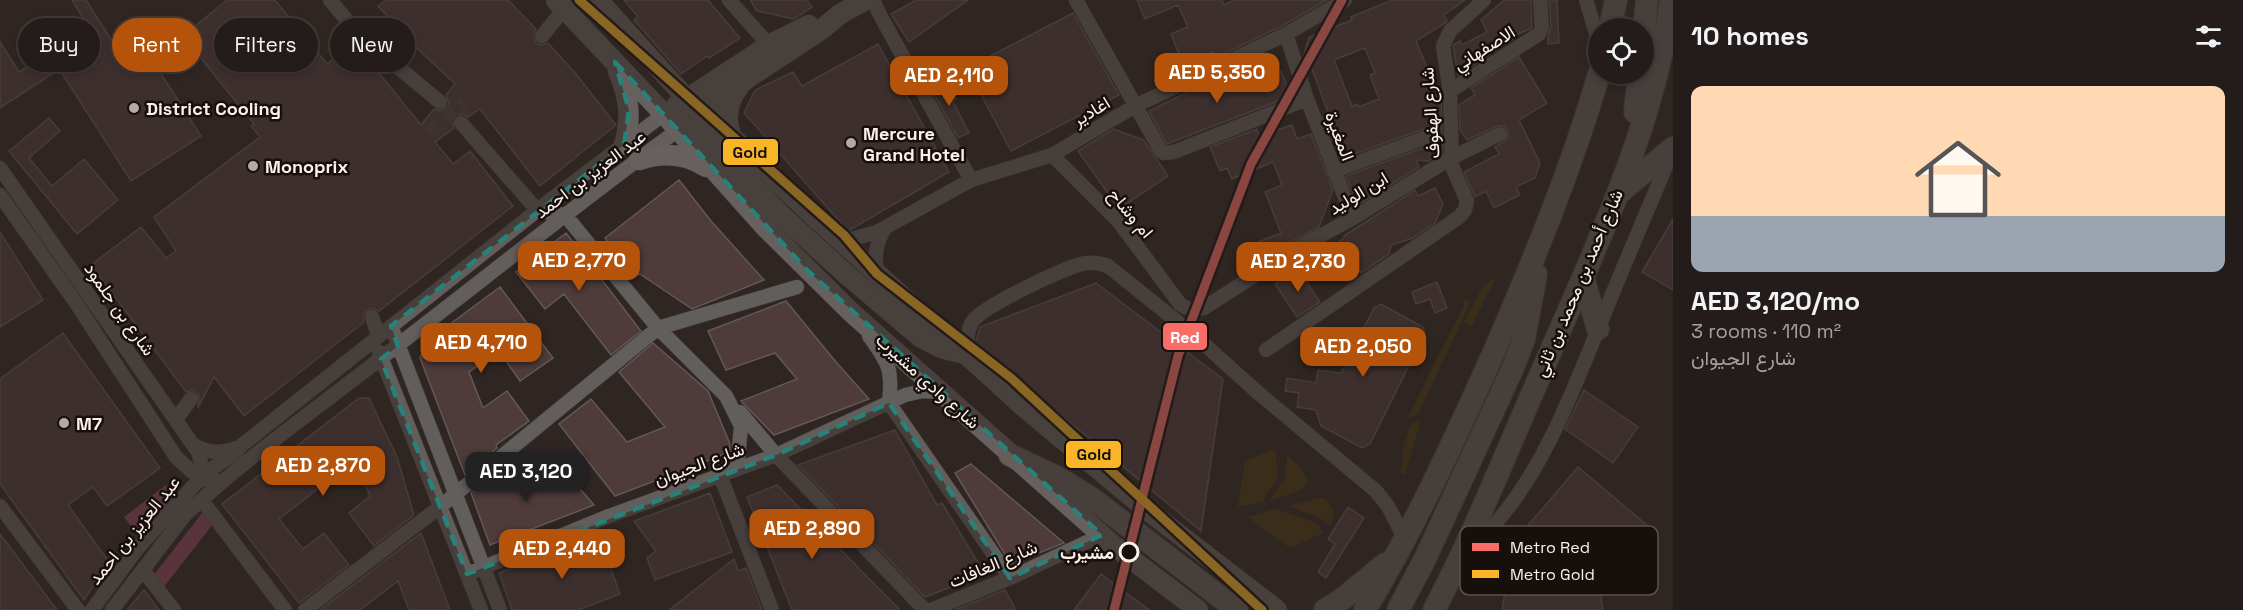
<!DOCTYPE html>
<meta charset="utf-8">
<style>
body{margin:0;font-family:"Space Grotesk",Vazirmatn,sans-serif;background:#2b2523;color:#f1f3f6;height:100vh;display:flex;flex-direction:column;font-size:22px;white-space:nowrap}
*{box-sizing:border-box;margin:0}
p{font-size:20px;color:#a3a1a2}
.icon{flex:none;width:33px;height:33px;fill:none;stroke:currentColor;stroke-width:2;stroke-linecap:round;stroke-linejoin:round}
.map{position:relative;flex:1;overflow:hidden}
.drawer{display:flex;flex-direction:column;background:#231c1a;width:570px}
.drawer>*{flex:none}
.hud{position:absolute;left:18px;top:18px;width:570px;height:54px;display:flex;gap:12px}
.buttons{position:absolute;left:1588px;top:18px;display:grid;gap:12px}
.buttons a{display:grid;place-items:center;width:66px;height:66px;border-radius:50%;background:#231c1a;box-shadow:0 3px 9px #0003,0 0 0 2px #403a39;font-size:30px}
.price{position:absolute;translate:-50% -51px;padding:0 14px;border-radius:12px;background:#b45309;color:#fff;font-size:20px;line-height:39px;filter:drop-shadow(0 2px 3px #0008)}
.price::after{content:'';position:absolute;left:50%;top:36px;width:18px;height:14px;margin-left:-9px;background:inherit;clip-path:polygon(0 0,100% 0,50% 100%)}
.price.selected{background:#222;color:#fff}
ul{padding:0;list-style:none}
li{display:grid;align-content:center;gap:12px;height:318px;padding:0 18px}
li+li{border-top:2px solid #403a39}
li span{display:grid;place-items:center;height:186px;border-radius:12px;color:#555}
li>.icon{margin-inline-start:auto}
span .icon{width:108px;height:108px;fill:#fffc;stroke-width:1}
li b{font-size:26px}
h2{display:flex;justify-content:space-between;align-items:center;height:72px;padding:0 18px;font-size:26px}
.pill{padding:0 21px;border-radius:27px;background:#231c1a;box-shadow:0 3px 9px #0003,0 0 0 2px #403a39;font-size:21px;line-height:54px}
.pill.selected{background:#b45309;color:#fff}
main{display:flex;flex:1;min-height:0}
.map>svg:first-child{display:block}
.green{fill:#483812}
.water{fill:#8c4660}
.building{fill:#4e3b3a;stroke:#615957;stroke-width:1.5;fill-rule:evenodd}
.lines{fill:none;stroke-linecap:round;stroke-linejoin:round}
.street-tunnel{stroke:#4e4441;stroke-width:14;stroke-dasharray:14 7;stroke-linecap:butt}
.street-casing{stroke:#4b4340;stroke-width:15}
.secondary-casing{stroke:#4b4340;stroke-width:21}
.primary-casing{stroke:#4b4340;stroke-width:24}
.street{stroke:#625e5c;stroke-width:14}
.secondary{stroke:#66615e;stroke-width:20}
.primary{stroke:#655e5b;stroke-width:22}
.metro-1-casing{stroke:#170f0c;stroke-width:14}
.metro-2-casing{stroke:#170f0c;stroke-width:14}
.metro-1{stroke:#f86d67;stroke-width:9}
.metro-2{stroke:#f9b428;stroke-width:9}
.marked{fill:none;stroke:#27827a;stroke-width:4.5;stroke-dasharray:12 8;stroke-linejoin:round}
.poi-dot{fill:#b4a9a5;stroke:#170f0c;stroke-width:2}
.stop-dot{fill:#170f0c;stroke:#fcf0eb;stroke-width:3}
.labels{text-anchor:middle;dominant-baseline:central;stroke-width:5;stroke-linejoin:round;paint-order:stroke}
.street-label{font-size:18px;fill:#fcf0eb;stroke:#170f0c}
.poi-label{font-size:18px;font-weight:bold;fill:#fcf0eb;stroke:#170f0c;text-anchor:start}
.stop-label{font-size:18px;font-weight:bold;fill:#fcf0eb;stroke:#170f0c;text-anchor:end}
.key{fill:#170f0c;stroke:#5c524f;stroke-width:1.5}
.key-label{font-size:16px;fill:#fcf0eb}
.line-badge{stroke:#170f0c;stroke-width:2}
.badge-label{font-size:16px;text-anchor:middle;font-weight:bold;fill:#fff}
.pale-badge-label{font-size:16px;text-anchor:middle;font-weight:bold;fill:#111}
</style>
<main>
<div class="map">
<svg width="1673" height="610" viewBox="0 0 1673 610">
<rect width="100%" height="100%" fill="#2f2623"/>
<path class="green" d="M 1495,279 L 1471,327 L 1464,322 L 1484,284 Z
M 1464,299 L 1471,302 L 1418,414 L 1407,419 L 1464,305 Z
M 1421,420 L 1405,474 L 1401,473 L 1404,444 L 1411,424 Z
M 1275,449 L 1278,478 L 1266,494 L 1263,502 L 1238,507 L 1245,461 Z
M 1287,455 L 1302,469 L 1308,481 L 1301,490 L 1269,501 L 1285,480 Z
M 1323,497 C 1333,505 1336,514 1330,526 L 1319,517 L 1288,506 Z
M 1275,509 L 1316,523 L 1323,533 L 1290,548 L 1248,517 Z"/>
<path class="water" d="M 166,485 L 175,497 L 141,539 L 124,517 Z
M 203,512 L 213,524 L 163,588 L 153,576 Z"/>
<path class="building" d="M 72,0 L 86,0 L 117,49 L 137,36 L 201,136 L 131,181 L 54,61 L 89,39 L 78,21 L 83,18 Z
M 227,0 L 275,0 L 327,64 L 354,42 L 421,125 L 434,109 L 439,111 L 447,108 L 449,103 L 446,95 L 455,84 L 421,52 L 378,6 L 386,0 L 508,0 L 536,29 L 533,35 L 536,43 L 541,45 L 548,43 L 577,75 L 616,125 L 540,186 L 480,109 L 468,117 L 463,114 L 456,116 L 452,121 L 454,128 L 435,142 L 453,164 L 470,151 L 513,206 L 379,311 L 373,308 L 366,311 L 363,316 L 364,322 L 244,416 L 214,377 L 198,408 L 199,395 L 193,390 L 186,392 L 91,265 L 141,227 L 166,258 L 176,251 L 154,217 L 260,137 L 251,126 L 254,124 L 183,36 Z
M 624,0 L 708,0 L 740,38 L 709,58 L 707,56 L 681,74 L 634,20 L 638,17 Z
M 750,0 L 807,0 L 812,7 L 794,19 L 757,11 Z
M 916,0 L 968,0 L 909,42 L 891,14 Z
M 1137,0 L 1222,0 L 1224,5 L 1234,0 L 1327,0 L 1282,26 L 1215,58 L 1213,52 L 1183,64 L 1171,34 L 1188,27 L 1178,5 L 1145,19 Z
M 1392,0 L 1465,0 L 1444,15 L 1447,21 L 1445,23 L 1416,41 L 1428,70 L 1426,71 L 1441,96 L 1443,153 L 1428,161 L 1416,160 L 1419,167 L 1358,205 L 1346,176 L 1433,144 L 1439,138 L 1438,132 L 1432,127 L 1427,128 L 1340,159 L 1323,117 L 1329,115 L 1312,69 L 1307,71 L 1303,58 L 1309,37 L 1352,20 L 1351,17 ZM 1365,48 L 1375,73 L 1370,75 L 1379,99 L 1358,107 L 1358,104 L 1352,106 L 1334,60 Z
M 1504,0 L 1531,0 L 1532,28 L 1514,36 L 1515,38 L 1458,75 L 1453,45 L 1460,41 L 1462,45 L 1487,32 L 1481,20 Z
M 1549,0 L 1557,0 L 1559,43 L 1548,44 L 1548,37 L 1551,27 Z
M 1073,13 L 1119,95 L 1011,151 L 967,68 Z
M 0,42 L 19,72 L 41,58 L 52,74 L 0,108 Z
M 878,44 L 949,172 L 848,231 L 744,113 L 755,90 L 793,72 L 802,86 Z
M 1519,57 L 1547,103 L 1519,120 L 1540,163 L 1535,178 L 1516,187 L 1520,195 L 1494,208 L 1486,191 L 1475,197 L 1464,172 L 1499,154 L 1495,147 L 1507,139 L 1508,131 L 1504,126 L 1497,126 L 1467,140 L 1460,130 L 1459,105 L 1475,95 L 1471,88 Z
M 1179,62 L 1183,73 L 1165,82 L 1160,69 Z
M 1232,70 L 1236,81 L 1254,74 L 1257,80 L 1281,71 L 1291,96 L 1167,144 L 1149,111 Z
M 945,78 L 956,99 L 953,101 L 969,133 L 958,138 L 930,87 Z
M 49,118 L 60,131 L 29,158 L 52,186 L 84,159 L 118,200 L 77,234 L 9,151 Z
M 1292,125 L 1297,139 L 1311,134 L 1333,190 L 1319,227 L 1297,239 L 1262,252 L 1258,242 L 1281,233 L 1265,192 L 1282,185 L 1273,162 L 1232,179 L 1227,168 L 1220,171 L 1210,147 L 1257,129 L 1259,136 Z
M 1113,129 L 1144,140 L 1168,176 L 1119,209 L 1078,151 Z
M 679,180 L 711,221 L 764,280 L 692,309 L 640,274 L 638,275 L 605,238 Z
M 1435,188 L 1443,204 L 1435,223 L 1413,238 L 1391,245 L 1389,254 L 1361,273 L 1358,269 L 1353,271 L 1350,268 L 1346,270 L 1334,251 L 1343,246 L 1340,241 L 1344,238 L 1344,236 L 1415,190 L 1418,196 Z
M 1673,219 L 1673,290 L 1642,272 Z
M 0,232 L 43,300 L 0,327 Z
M 566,233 L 641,331 L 611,355 L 564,294 L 545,309 L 516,272 Z
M 1298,269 L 1320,302 L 1297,317 L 1275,284 Z
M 1437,282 L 1447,308 L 1435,313 L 1430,299 L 1416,304 L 1412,292 Z
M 1096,283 L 1223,379 L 1201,531 L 975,344 L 980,327 Z
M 500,287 L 553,358 L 520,381 L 499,351 L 469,372 L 483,408 L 507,391 L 529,421 L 496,445 L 497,448 L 465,475 L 420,358 L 426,342 Z
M 786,301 L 836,362 L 869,399 L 774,435 L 741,401 L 797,379 L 775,353 L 726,370 L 708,331 Z
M 1381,304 L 1423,327 L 1425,333 L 1370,444 L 1362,448 L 1321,426 L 1316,410 L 1297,407 L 1299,393 L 1285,391 L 1287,378 L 1316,383 L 1318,370 L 1341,373 L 1374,308 Z
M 63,333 L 160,468 L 107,506 L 93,487 L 68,505 L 109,562 L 84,600 L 0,484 L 0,379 Z
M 653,343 L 708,391 L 730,444 L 730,452 L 615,496 L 559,424 L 591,399 L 627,442 L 665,427 L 619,372 Z
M 1584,390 L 1638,427 L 1613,463 L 1565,429 Z
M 359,398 L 369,398 L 397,457 L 414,515 L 374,546 L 349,513 L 370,496 L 355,460 L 279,519 L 303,549 L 324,533 L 349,565 L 299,603 L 222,504 Z
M 895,430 L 937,505 L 942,503 L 985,574 L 925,597 L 798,465 Z
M 971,464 L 1064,543 L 1011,564 L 955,473 Z
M 504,466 L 514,490 L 562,468 L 594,505 L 490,545 L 471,493 Z
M 1578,467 L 1648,526 L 1613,573 L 1605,566 L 1601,600 L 1603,610 L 1502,610 L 1508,575 L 1525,529 Z
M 777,485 L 900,610 L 792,610 L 747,497 Z
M 710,493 L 732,552 L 655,580 L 647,558 L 656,551 L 634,521 Z
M 1348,507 L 1364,518 L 1326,578 L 1318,572 L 1335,544 L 1328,539 Z
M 421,533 L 450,610 L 409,610 L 398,581 L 360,610 L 320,610 Z
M 0,534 L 57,610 L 0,610 Z
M 599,536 L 620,594 L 578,610 L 512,610 L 499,573 Z
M 734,559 L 738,571 L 746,568 L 762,610 L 669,610 Z
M 1101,574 L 1149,610 L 1074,610 Z
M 144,590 L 159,610 L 127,610 Z
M 1005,590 L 1016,610 L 955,610 Z"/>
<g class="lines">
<path class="street-tunnel" d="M 428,133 L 464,103"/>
<g class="street-casing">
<path id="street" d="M 330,0 L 359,35 L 440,102
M 729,0 L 769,45
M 873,0 L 880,15 L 971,180
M 1076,0 L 1161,151 L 1164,153 L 1174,152 L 1307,99
M 1586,0 L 1599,43
M 1286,34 L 1307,99 L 1353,218
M 542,36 L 565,8
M 1450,91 L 1539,34 L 1542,28 L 1540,0
M 461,123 L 538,211 L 565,215 L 658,328 L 726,396 L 741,426 L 737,469
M 1052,155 L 1119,222 L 1180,304 C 1188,310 1195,311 1204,308 L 1291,252 L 1353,218 L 1451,158 L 1500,134
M 0,168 L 198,452 L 204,474
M 1334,171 L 1430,136
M 0,195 L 76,303 L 176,457 L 191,471 L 212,475
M 841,242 L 877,232 L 971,180 L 1052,155 L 1135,106 L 1286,34 L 1345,0
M 877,274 C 874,256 876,243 885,228
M 372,317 L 378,335
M 391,326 L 500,610
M 869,336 C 888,363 893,368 889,403 L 1010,578
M 1266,350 L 1459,217 L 1465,210 L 1467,201 L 1452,166 L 1450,91 L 1443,46 L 1450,31 L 1484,0
M 379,352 L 481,610
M 965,353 C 967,344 967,330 972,322 C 981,307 1067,266 1086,263 C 1094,262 1101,263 1108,266 L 1194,335 L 1256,391 L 1376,491 L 1388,506 L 1404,538
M 740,412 L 776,455 L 925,610
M 176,419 L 191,399
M 192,444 C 207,453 220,454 236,448
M 204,474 L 235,453 L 242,445 L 549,201 L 664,114
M 720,475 L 772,610
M 0,506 L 78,610
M 206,506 L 285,610
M 186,514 C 248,456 318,408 385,355 C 483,280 578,203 678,130
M 1466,553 C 1534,495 1566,407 1599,327 C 1622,269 1647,212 1671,154
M 146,574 L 174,610
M 467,574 L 609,516 L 776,455 L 905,395 L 923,391 L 942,392
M 92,610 L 137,549 L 204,474 L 204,480
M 112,610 L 191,507
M 305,610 L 441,506 L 658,328 L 797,287
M 931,610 L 1010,578 L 1102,535"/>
</g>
<g class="secondary-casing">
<path id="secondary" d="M 556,0 L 664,114 L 766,228 L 852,313 L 1113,545 L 1198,610
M 598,0 L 686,98 L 731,136 L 806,209 L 1024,407 L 1146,509 L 1277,610
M 618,71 C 629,98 632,116 624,145
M 676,106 L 769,45 L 809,25
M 664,114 L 675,111 L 691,120 L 782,216 L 847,275 L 920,337 L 941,348 L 961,353
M 693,119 L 748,78 L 821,30 L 840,14 L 866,0
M 731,136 C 725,118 728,100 740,85
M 639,160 C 663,152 685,153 706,167"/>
</g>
<g class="primary-casing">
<path id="primary" d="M 1610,28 L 1616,0
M 1644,31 L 1647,0
M 1635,112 L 1639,74
M 1619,193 L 1673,148
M 1583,277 L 1598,329
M 1010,455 L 1057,477 L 1094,500 L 1237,610
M 1325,610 L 1340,601 L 1385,564
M 1365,610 C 1414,528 1454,441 1493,354 C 1533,262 1571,170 1599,74
M 1398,610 L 1425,559 L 1512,370 L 1524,339 L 1536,274
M 1434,610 C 1475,532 1507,450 1543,369 C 1594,251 1654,129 1671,0"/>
</g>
<use href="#street" class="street"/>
<use href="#secondary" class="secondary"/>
<use href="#primary" class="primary"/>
<g class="metro-1-casing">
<path id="metro-1" d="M 1114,610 L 1178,356 L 1251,164 L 1342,0"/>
</g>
<g class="metro-2-casing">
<path id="metro-2" d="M 579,0 L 844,235 L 877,274 L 1011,378 L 1262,610"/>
</g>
<use href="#metro-1" class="metro-1"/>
<use href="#metro-2" class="metro-2"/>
</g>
<path d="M0 0H1673V610H0ZM 615,62 L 808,271 L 1102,535 L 1010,578 L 889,403 L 776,455 L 467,574 L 381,359 L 398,346 L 391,326 L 624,145 L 629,110 Z" fill="#2f2623" fill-opacity=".55" fill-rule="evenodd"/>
<path class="marked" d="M 615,62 L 808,271 L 1102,535 L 1010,578 L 889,403 L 776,455 L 467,574 L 381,359 L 398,346 L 391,326 L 624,145 L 629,110 Z"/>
<g class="poi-dot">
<circle cx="134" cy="108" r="6"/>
<circle cx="851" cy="143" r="6"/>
<circle cx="253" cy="166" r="6"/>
<circle cx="64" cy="423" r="6"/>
</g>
<circle class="stop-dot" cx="1129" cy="552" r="9"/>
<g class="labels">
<g class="street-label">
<text transform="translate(1484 48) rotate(-32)">الاصفهاني</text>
<text transform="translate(1091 111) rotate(-31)">اغادير</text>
<text transform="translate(1430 113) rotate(-94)">شارع الهفوف</text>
<text transform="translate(1340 136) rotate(69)">المغيرة</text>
<text transform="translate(590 174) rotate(-37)">عبد العزيز بن احمد</text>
<text transform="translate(1358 193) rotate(-31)">ابن الوليد</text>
<text transform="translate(1131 213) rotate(50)">ام وشاح</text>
<text transform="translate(1578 283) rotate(-67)">شارع أحمد بن محمد بن ثاني</text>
<text transform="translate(120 309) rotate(55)">شارع بن جلمود</text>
<text transform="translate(928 381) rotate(42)">شارع وادي مشيرب</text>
<text transform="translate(699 464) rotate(-20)">شارع الجيوان</text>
<text transform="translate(134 530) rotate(-51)">عبد العزيز بن احمد</text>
<text transform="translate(993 564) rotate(-23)">شارع الغافات</text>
</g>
<g class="poi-label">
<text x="146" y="108">District Cooling</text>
<text x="863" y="133">Mercure<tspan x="863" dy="21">Grand Hotel</tspan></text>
<text x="265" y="166">Monoprix</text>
<text x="76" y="423">M7</text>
</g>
<g class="stop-label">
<text x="1114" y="552">مشيرب</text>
</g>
</g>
<rect x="1460" y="526" width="198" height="69" rx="9" class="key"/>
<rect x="1472" y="543" width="27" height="8" fill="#f86d67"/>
<rect x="1472" y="570" width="27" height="8" fill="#f9b428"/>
<g class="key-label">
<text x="1510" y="553">Metro Red</text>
<text x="1510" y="580">Metro Gold</text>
</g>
<g class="line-badge">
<rect x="722" y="138" width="57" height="28" rx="6" fill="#f9b428"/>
<rect x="1162" y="322" width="46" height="29" rx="6" fill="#f86d67"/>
<rect x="1065" y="440" width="57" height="29" rx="6" fill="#f9b428"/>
</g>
<g class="badge-label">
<text x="1185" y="343">Red</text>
</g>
<g class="pale-badge-label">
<text x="750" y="158">Gold</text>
<text x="1094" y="460">Gold</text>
</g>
</svg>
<div class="buttons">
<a><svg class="icon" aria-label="locate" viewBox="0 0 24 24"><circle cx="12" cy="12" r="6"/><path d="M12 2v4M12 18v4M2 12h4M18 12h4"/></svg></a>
</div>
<b class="price" style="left:1217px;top:104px">AED 5,350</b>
<b class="price" style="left:949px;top:107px">AED 2,110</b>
<b class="price" style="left:579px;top:292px">AED 2,770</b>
<b class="price" style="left:1298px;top:293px">AED 2,730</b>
<b class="price" style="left:481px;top:374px">AED 4,710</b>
<b class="price" style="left:1363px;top:378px">AED 2,050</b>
<b class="price" style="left:323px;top:497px">AED 2,870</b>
<b class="price selected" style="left:526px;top:503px">AED 3,120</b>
<b class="price" style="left:812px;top:560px">AED 2,890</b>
<b class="price" style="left:562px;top:580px">AED 2,440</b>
<div class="hud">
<a class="pill">Buy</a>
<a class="pill selected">Rent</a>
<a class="pill">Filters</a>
<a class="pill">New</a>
</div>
</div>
<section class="drawer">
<h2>10 homes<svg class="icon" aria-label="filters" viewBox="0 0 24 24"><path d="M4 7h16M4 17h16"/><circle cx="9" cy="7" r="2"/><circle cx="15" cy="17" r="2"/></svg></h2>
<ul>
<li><span style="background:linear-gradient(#ffd9b3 70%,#9aa5b1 0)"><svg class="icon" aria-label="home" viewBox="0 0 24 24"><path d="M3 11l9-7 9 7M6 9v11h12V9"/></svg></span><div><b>AED 3,120/mo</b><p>3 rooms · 110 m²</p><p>شارع الجيوان</p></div></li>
</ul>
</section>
</main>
